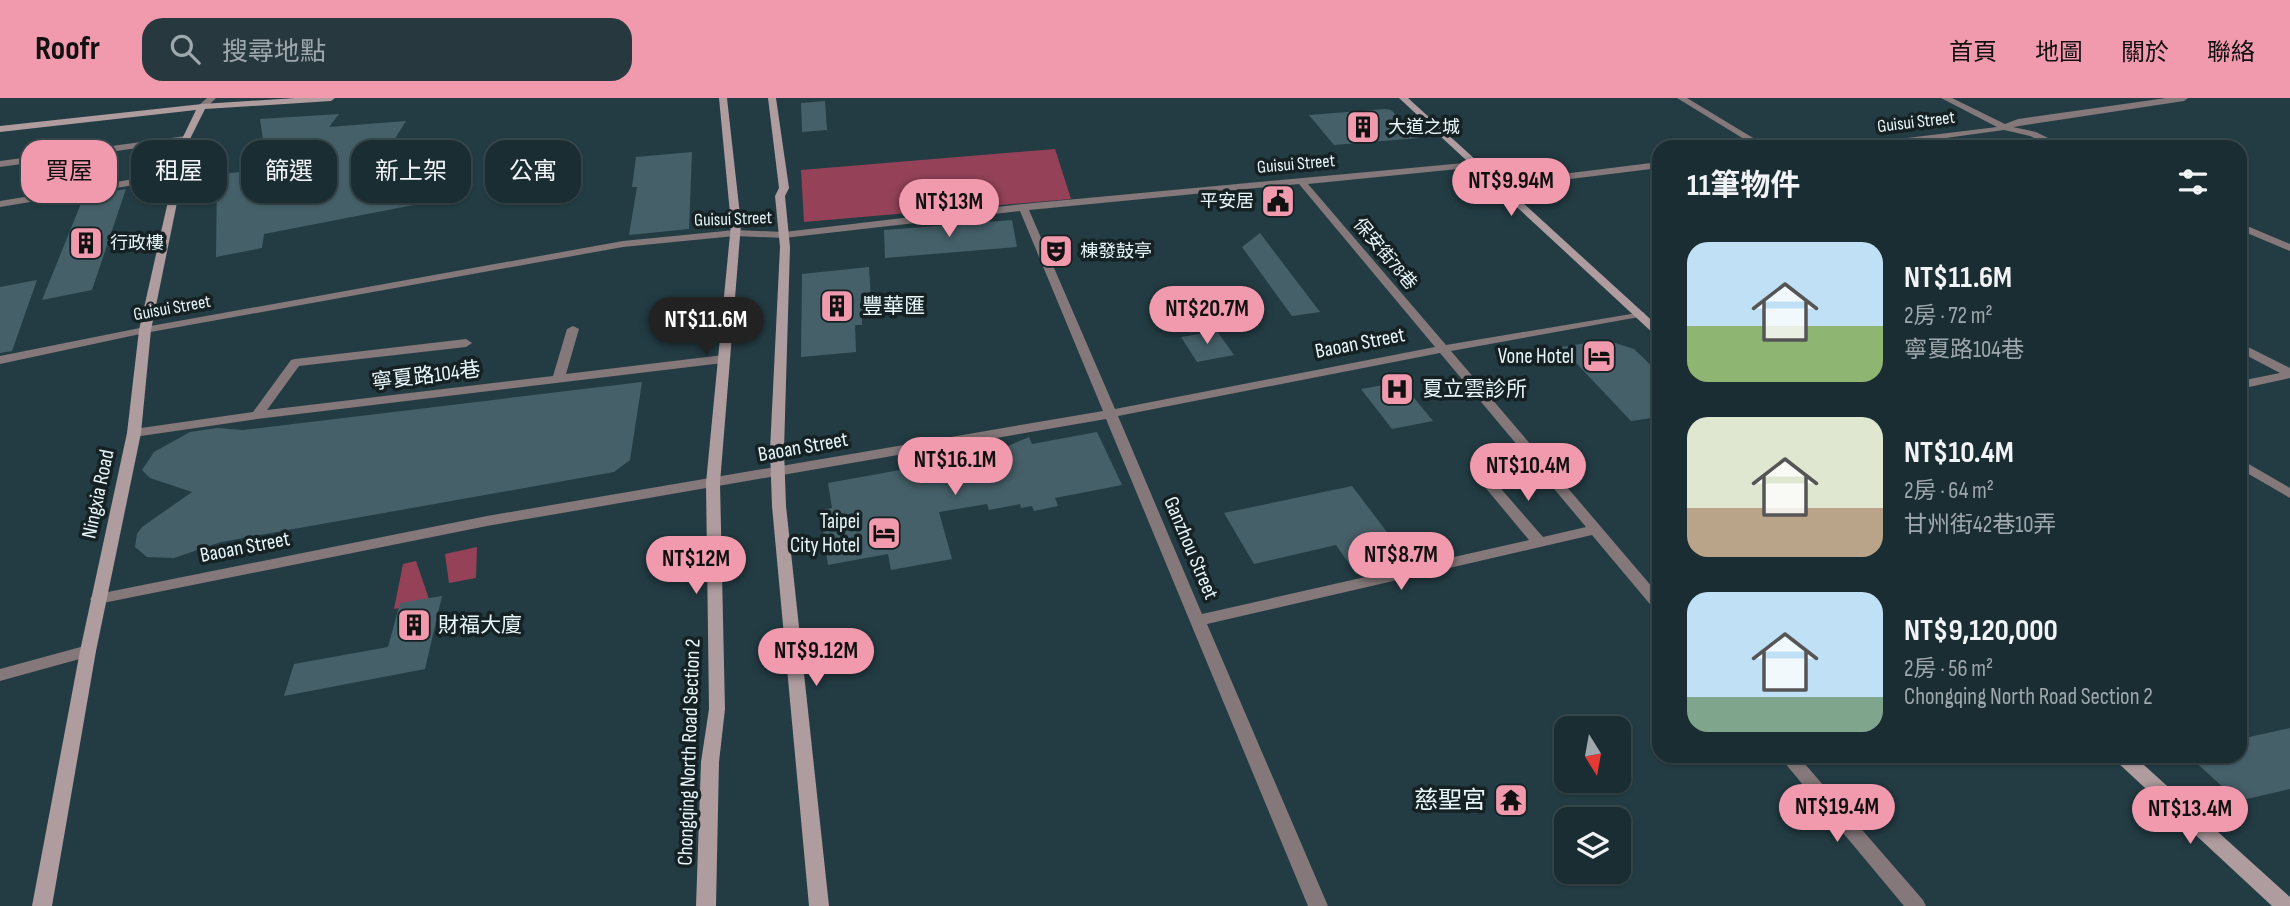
<!DOCTYPE html>
<html lang="zh-TW">
<meta charset="utf-8">
<style>
body{margin:0;font-family:"Sofia Sans Condensed","Noto Sans TC",sans-serif;background:#27393e;color:#f1f3f6;height:100vh;display:flex;flex-direction:column;font-size:26px;white-space:nowrap}
*{box-sizing:border-box;margin:0}
p{font-size:23px;color:#9fa8ac}
.icon{flex:none;width:38px;height:38px;fill:none;stroke:currentColor;stroke-width:2;stroke-linecap:round;stroke-linejoin:round}
.map{position:relative;flex:1;overflow:hidden}
.drawer{position:absolute;left:1652px;top:42px;width:595px;height:623px;display:flex;flex-direction:column;background:#1a2d32;border-radius:21px;box-shadow:0 2px 5px #0004,0 0 0 2px #38494d}
.drawer>*{flex:none}
.hud{position:absolute;left:21px;top:42px;width:665px;height:63px;display:flex;gap:14px}
.needle{width:46px;rotate:169deg}
.buttons{position:absolute;left:1554px;top:618px;display:grid;gap:14px}
.buttons a{display:grid;place-items:center;width:77px;height:77px;border-radius:14px;background:#1a2d32;box-shadow:0 2px 5px #0004,0 0 0 2px #38494d;font-size:35px}
.price{position:absolute;translate:-50% -60px;padding:0 16px;border-radius:24px;background:#f29aad;color:#111;font-size:23px;line-height:46px;filter:drop-shadow(0 2px 4px #0008)}
.price::after{content:'';position:absolute;left:50%;top:42px;width:21px;height:16px;margin-left:-10px;background:inherit;clip-path:polygon(0 0,100% 0,50% 100%)}
.price.on{background:#222;color:#fff}
ul{padding:0;list-style:none}
li{display:flex;align-items:center;gap:21px;height:175px;padding:0 35px}
li span{display:grid;place-items:center;flex:none;width:196px;height:140px;border-radius:21px;color:#555}
li>.icon{margin-inline-start:auto}
span .icon{width:84px;height:84px;fill:#fffc;stroke-width:1}
li b{font-size:30px}
h2{display:flex;justify-content:space-between;align-items:center;height:84px;padding:0 35px;font-size:30px}
.tag{padding:0 24px;border-radius:21px;background:#1a2d32;box-shadow:0 2px 5px #0004,0 0 0 2px #38494d;font-size:24px;line-height:63px}
.tag.on{background:#f29aad;color:#111}
header{display:flex;align-items:center;gap:42px;box-sizing:border-box;height:98px;padding:0 35px;background:#f29aad;color:#111}
header strong{font-size:33px}
nav{display:flex;gap:38px;margin-inline-start:auto;font-size:24px}
.search{width:490px;height:63px;background:#27393e;display:flex;align-items:center;gap:18px;box-sizing:border-box;padding:0 24px;border-radius:21px;color:#9fa8ac;font-size:26px}
.map>svg:first-child{display:block}
.green{fill:#954258}
.building{fill:#466069}
.lines{fill:none;stroke-linecap:round;stroke-linejoin:round}
.street{fill:#84787a;fill-rule:evenodd}
.secondary{fill:#af9c9f;fill-rule:evenodd}
.labels{text-anchor:middle;dominant-baseline:central;stroke-width:7;stroke-linejoin:round;paint-order:stroke}
.far-street-label{font-size:18px;fill:#e8f7fc;stroke:#162124}
.far-poi-label{font-size:18px;fill:#e8f7fc;stroke:#162124;text-anchor:start}
.poi-label{font-size:21px;fill:#e8f7fc;stroke:#162124;text-anchor:start}
.street-label{font-size:21px;fill:#e8f7fc;stroke:#162124}
.near-poi-label{font-size:24px;fill:#e8f7fc;stroke:#162124;text-anchor:end}
</style>
<header>
<strong>Roofr</strong>
<div class="search"><svg class="icon" aria-label="search" viewBox="0 0 24 24"><circle cx="10" cy="10" r="6"/><path d="M15 15l6 6"/></svg>搜尋地點</div>
<nav><a>首頁</a><a>地圖</a><a>關於</a><a>聯絡</a></nav>
</header>
<div class="map">
<svg width="2290" height="808" viewBox="0 0 2290 808">
<rect width="100%" height="100%" fill="#233c43"/>
<path class="green" d="M 1055,51 L 1071,101 L 804,124 L 801,72 Z
M 477,449 L 476,480 L 449,485 L 445,456 Z
M 416,463 L 430,504 L 394,511 L 403,466 Z"/>
<path class="building" d="M 825,3 L 827,32 L 802,34 L 801,5 Z
M 1385,11 L 1391,12 L 1419,40 L 1334,47 L 1309,17 Z
M 339,16 L 329,29 L 406,23 L 367,86 L 447,69 L 442,107 L 424,105 L 264,136 L 262,150 L 216,159 L 217,77 L 267,70 L 260,21 Z
M 692,54 L 689,131 L 629,137 L 637,89 L 632,89 L 636,59 Z
M 126,91 L 92,192 L 42,202 L 84,98 Z
M 1012,122 L 1017,149 L 885,160 L 884,132 Z
M 1260,135 L 1320,214 L 1292,218 L 1242,149 Z
M 869,169 L 872,217 L 862,218 L 862,227 L 855,227 L 856,254 L 801,259 L 802,176 Z
M 37,182 L 12,253 L 0,255 L 0,189 Z
M 1217,233 L 1234,257 L 1197,264 L 1181,239 Z
M 1606,242 L 1634,251 L 1659,275 L 1659,319 L 1631,323 L 1561,249 Z
M 642,284 L 630,362 L 614,374 L 221,444 L 174,460 L 147,459 L 135,449 L 137,436 L 142,429 L 192,394 L 150,380 L 142,372 L 154,354 L 190,334 L 217,330 L 243,332 Z
M 1401,284 L 1433,323 L 1392,331 L 1361,291 Z
M 1097,334 L 1122,387 L 1055,400 L 1058,408 L 1034,413 L 1032,408 L 1021,410 L 1020,406 L 989,412 L 987,406 L 939,414 L 952,461 L 891,472 L 888,456 L 828,467 L 820,412 L 832,410 L 828,385 L 972,359 L 971,357 L 1009,350 L 1008,348 L 1029,339 L 1032,346 Z
M 1352,388 L 1409,463 L 1356,476 L 1336,447 L 1254,466 L 1224,415 Z
M 442,498 L 425,571 L 284,598 L 294,566 L 388,549 L 400,505 Z
M 2290,630 L 2290,691 L 2238,703 L 2189,658 L 2240,658 L 2240,641 Z"/>
<g class="lines">
<path class="street" d="M 207,0 L 216,0 L 205,11 L 199,11 L 199,7 Z
M 1677,0 L 1687,0 L 1768,49 L 1757,49 Z
M 1941,0 L 1952,0 L 2005,26 L 2018,21 L 2166,0 L 2188,0 L 2184,3 L 2013,29 L 2036,34 L 2066,49 L 2054,49 L 2030,38 L 2004,32 L 1880,49 L 1853,49 L 1858,46 L 1997,29 Z
M 186,38 L 189,39 L 189,43 L 0,69 L 0,63 Z
M 1475,64 L 1480,67 L 1478,69 L 1308,86 L 1446,247 L 1643,214 L 1645,216 L 1639,219 L 1451,253 L 1659,497 L 1659,512 L 1654,511 L 1592,437 L 1207,526 L 1328,808 L 1308,808 L 1106,321 L 487,428 L 98,506 L 93,505 L 90,501 L 93,497 L 98,496 L 487,418 L 1103,313 L 1020,113 L 784,140 L 735,138 L 623,149 L 145,235 L 0,266 L 0,258 L 145,229 L 623,143 L 735,132 L 784,134 L 1023,106 ZM 1299,86 L 1435,249 L 1115,311 L 1029,112 ZM 1440,255 L 1586,429 L 1543,439 L 1496,385 L 1491,384 L 1484,388 L 1529,442 L 1202,516 L 1118,318 Z
M 1659,64 L 1659,70 L 1498,90 L 1493,87 L 1498,84 Z
M 181,70 L 184,71 L 184,75 L 128,88 L 0,109 L 0,103 L 128,82 Z
M 2240,125 L 2290,146 L 2290,153 L 2240,132 Z
M 573,228 L 579,231 L 566,276 L 723,257 L 729,261 L 723,265 L 257,321 L 134,339 L 127,335 L 134,331 L 253,314 L 291,262 L 295,261 L 466,241 L 472,245 L 466,249 L 299,268 L 267,312 L 553,278 L 567,231 Z
M 2240,245 L 2290,270 L 2290,280 L 2240,291 L 2240,283 L 2280,275 L 2240,254 Z
M 2240,361 L 2290,390 L 2290,400 L 2240,371 Z
M 88,547 L 94,549 L 96,553 L 94,557 L 0,583 L 0,571 Z
M 1779,658 L 1798,658 L 1923,802 L 1926,808 L 1904,808 Z"/>
<path class="secondary" d="M 295,0 L 335,0 L 331,3 L 205,11 L 190,41 L 151,232 L 141,335 L 96,553 L 52,808 L 32,808 L 80,553 L 127,335 L 139,232 L 182,41 L 196,12 L 0,34 L 0,28 L 202,6 Z
M 719,0 L 727,0 L 741,126 L 720,385 L 725,611 L 719,664 L 716,808 L 696,808 L 701,664 L 709,611 L 706,385 L 731,126 Z
M 768,0 L 776,0 L 789,90 L 785,98 L 790,149 L 784,352 L 786,408 L 829,808 L 809,808 L 772,408 L 770,352 L 780,149 L 775,98 L 779,90 Z
M 1399,0 L 1408,0 L 1659,229 L 1659,238 L 1655,237 Z
M 2113,658 L 2134,658 L 2290,799 L 2290,808 L 2272,808 L 2116,663 Z"/>
</g>
<defs>
<g id="building-square" transform="scale(1.75)"><rect x="-9" y="-9" width="18" height="18" rx="4" fill="#f29aad" stroke="#162124"/><path d="M-4-6H4V6H1V3H-1V6H-4ZM-2.5-4.3h1.7v1.8h-1.7ZM.8-4.3h1.7v1.8H.8ZM-2.5-1h1.7V.8h-1.7ZM.8-1h1.7V.8H.8Z" fill="#111"/></g>
<g id="civic-square" transform="scale(1.75)"><rect x="-9" y="-9" width="18" height="18" rx="4" fill="#f29aad" stroke="#162124"/><path d="M-.6-6.5H3V-4.5H.6V-3L4-1V1h2V6H-6V1h2V-1L-.6-3ZM-1.2 2.5V6h2.4V2.5Z" fill="#111"/></g>
<g id="theatre-square" transform="scale(1.75)"><rect x="-9" y="-9" width="18" height="18" rx="4" fill="#f29aad" stroke="#162124"/><path d="M-5-5.5Q0-4 5-5.5V0Q5 5 0 6Q-5 5-5 0ZM-3.3-2.5H-1v1.5H-3.3ZM1-2.5H3.3v1.5H1ZM-2.8 1Q0 5.5 2.8 1Z" fill="#111"/></g>
<g id="hotel-square" transform="scale(1.75)"><rect x="-9" y="-9" width="18" height="18" rx="4" fill="#f29aad" stroke="#162124"/><path d="M-6-4.5h1.5V1H6V5H4.5V3h-9V5H-6ZM-4 0a1.8 1.8 0 1 1 3.6 0ZM.5 0V-2.5h3Q6-2.5 6 0Z" fill="#111"/></g>
<g id="hospital-square" transform="scale(1.75)"><rect x="-9" y="-9" width="18" height="18" rx="4" fill="#f29aad" stroke="#162124"/><path d="M-5-5h3v3.5h4V-5h3V5h-3V1.5h-4V5h-3Z" fill="#111"/></g>
<g id="temple-square" transform="scale(1.75)"><rect x="-9" y="-9" width="18" height="18" rx="4" fill="#f29aad" stroke="#162124"/><path d="M0-6L5-2H3V0L6.5 2.5H4V6H1.5V3h-3V6H-4V2.5H-6.5L-3 0V-2H-5Z" fill="#111"/></g>
</defs>
<g fill-rule="evenodd">
<use href="#building-square" x="1363" y="29"/>
<use href="#civic-square" x="1278" y="103"/>
<use href="#building-square" x="86" y="145"/>
<use href="#theatre-square" x="1056" y="153"/>
<use href="#building-square" x="837" y="208"/>
<use href="#hotel-square" x="1599" y="258"/>
<use href="#hospital-square" x="1397" y="291"/>
<use href="#hotel-square" x="884" y="435"/>
<use href="#building-square" x="414" y="527"/>
<use href="#temple-square" x="1511" y="702"/>
</g>
<g class="labels">
<g class="far-street-label">
<text transform="translate(1916 24) rotate(-7)">Guisui Street</text>
<text transform="translate(1296 66) rotate(-5)">Guisui Street</text>
<text transform="translate(733 121) rotate(-2)">Guisui Street</text>
<text transform="translate(1385 156) rotate(50)">保安街78巷</text>
<text transform="translate(172 210) rotate(-10)">Guisui Street</text>
</g>
<g class="far-poi-label">
<text x="1388" y="29">大道之城</text>
<text x="1254" y="103" text-anchor="end">平安居</text>
<text x="110" y="145">行政樓</text>
<text x="1080" y="153">棟發鼓亭</text>
</g>
<g class="poi-label">
<text x="862" y="208">豐華匯</text>
<text x="1574" y="258" text-anchor="end">Vone Hotel</text>
<text x="1422" y="291">夏立雲診所</text>
<text x="860" y="423" text-anchor="end">Taipei<tspan x="860" dy="24">City Hotel</tspan></text>
<text x="438" y="527">財福大廈</text>
</g>
<g class="street-label">
<text transform="translate(1360 245) rotate(-11)">Baoan Street</text>
<text transform="translate(426 278) rotate(-7)">寧夏路104巷</text>
<text transform="translate(803 349) rotate(-10)">Baoan Street</text>
<text transform="translate(98 396) rotate(-78)">Ningxia Road</text>
<text transform="translate(245 449) rotate(-11)">Baoan Street</text>
<text transform="translate(1191 450) rotate(67)">Ganzhou Street</text>
<text transform="translate(689 654) rotate(-88)">Chongqing North Road Section 2</text>
</g>
<g class="near-poi-label">
<text x="1486" y="702">慈聖宮</text>
</g>
</g>
</svg>
<div class="buttons">
<a><svg class="needle" viewBox="-14 -14 28 28"><path d="M0-13l5 13h-10z" fill="#e53935"/><path d="M0 13l5-13h-10z" fill="#9fa8ac"/></svg></a>
<a><svg class="icon" aria-label="layers" viewBox="0 0 24 24"><path d="M12 4l9 5-9 5-9-5zM3 14l9 5 9-5"/></svg></a>
</div>
<b class="price" style="left:1511px;top:120px">NT$9.94M</b>
<b class="price" style="left:949px;top:141px">NT$13M</b>
<b class="price" style="left:1207px;top:248px">NT$20.7M</b>
<b class="price on" style="left:706px;top:259px">NT$11.6M</b>
<b class="price" style="left:955px;top:399px">NT$16.1M</b>
<b class="price" style="left:1528px;top:405px">NT$10.4M</b>
<b class="price" style="left:1401px;top:494px">NT$8.7M</b>
<b class="price" style="left:696px;top:498px">NT$12M</b>
<b class="price" style="left:816px;top:590px">NT$9.12M</b>
<b class="price" style="left:1837px;top:746px">NT$19.4M</b>
<b class="price" style="left:2190px;top:748px">NT$13.4M</b>
<div class="hud">
<a class="tag on">買屋</a>
<a class="tag">租屋</a>
<a class="tag">篩選</a>
<a class="tag">新上架</a>
<a class="tag">公寓</a>
</div>
<section class="drawer">
<h2>11筆物件<svg class="icon" aria-label="filters" viewBox="0 0 24 24"><path d="M4 7h16M4 17h16"/><circle cx="9" cy="7" r="2"/><circle cx="15" cy="17" r="2"/></svg></h2>
<ul>
<li><span style="background:linear-gradient(#bfe0f5 60%,#8fb573 0)"><svg class="icon" aria-label="home" viewBox="0 0 24 24"><path d="M3 11l9-7 9 7M6 9v11h12V9"/></svg></span><div><b>NT$11.6M</b><p>2房 · 72 m²</p><p>寧夏路104巷</p></div></li>
<li><span style="background:linear-gradient(#dfe7d0 65%,#b9a48a 0)"><svg class="icon" aria-label="home" viewBox="0 0 24 24"><path d="M3 11l9-7 9 7M6 9v11h12V9"/></svg></span><div><b>NT$10.4M</b><p>2房 · 64 m²</p><p>甘州街42巷10弄</p></div></li>
<li><span style="background:linear-gradient(#bfe0f5 75%,#7fa58c 0)"><svg class="icon" aria-label="home" viewBox="0 0 24 24"><path d="M3 11l9-7 9 7M6 9v11h12V9"/></svg></span><div><b>NT$9,120,000</b><p>2房 · 56 m²</p><p>Chongqing North Road Section 2</p></div></li>
</ul>
</section>
</div>
